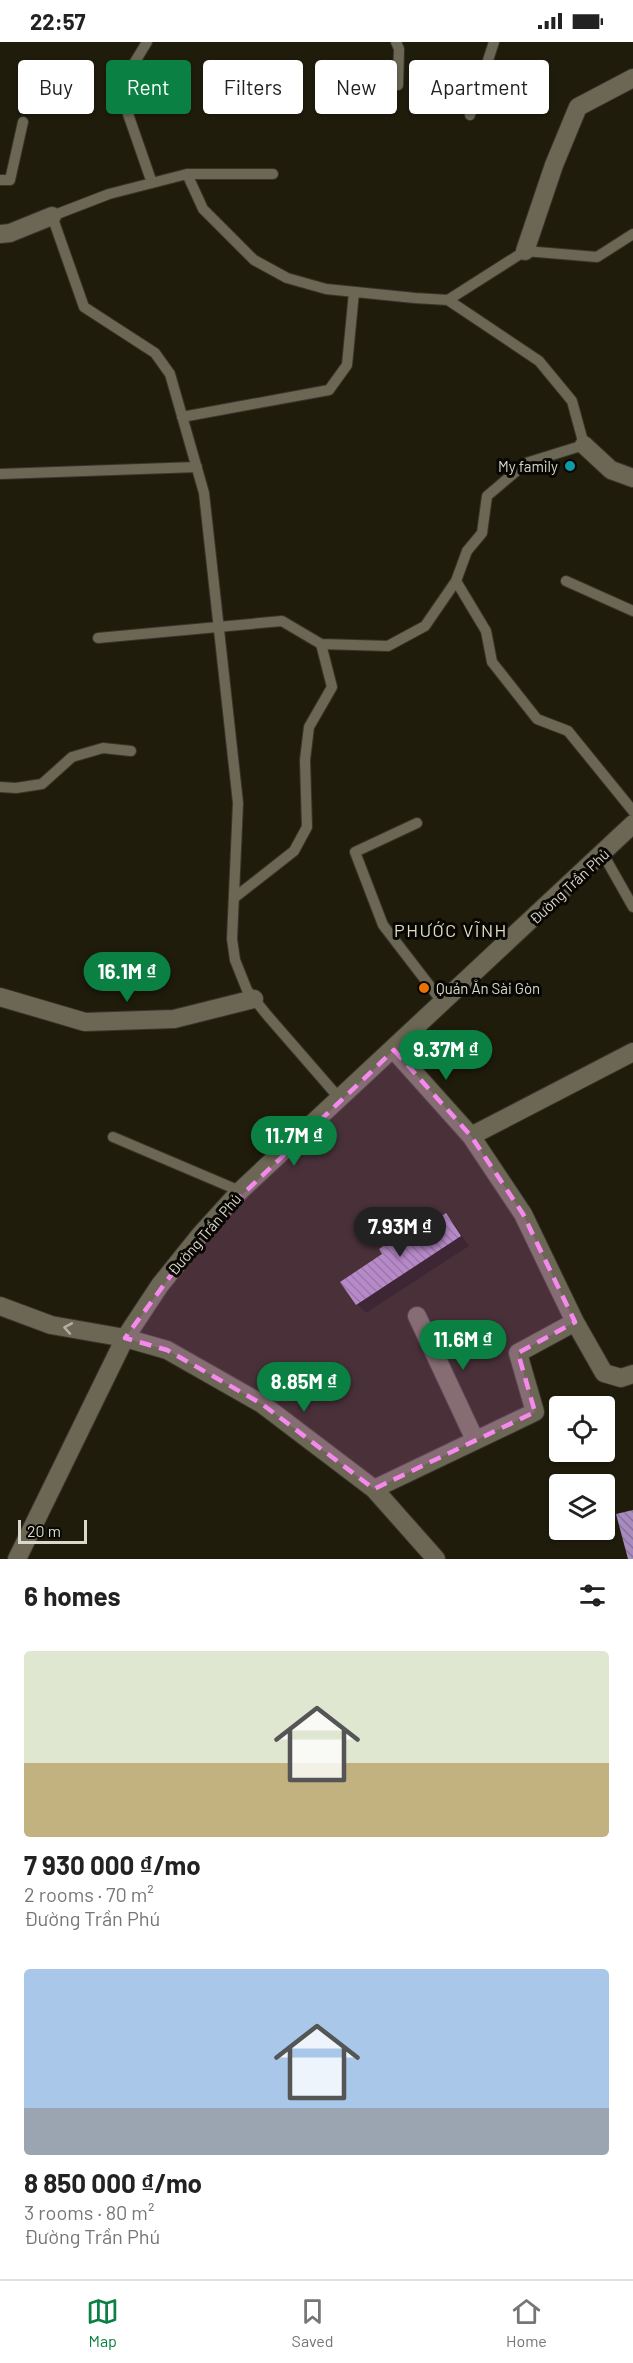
<!DOCTYPE html>
<meta charset="utf-8">
<style>
body{margin:0;font-family:Barlow,sans-serif;background:#f2f2f2;color:#222;height:100vh;display:flex;flex-direction:column;font-size:22px;white-space:nowrap}
*{box-sizing:border-box;margin:0}
p{font-size:20px;color:#767676}
.icon{flex:none;width:33px;height:33px;fill:none;stroke:currentColor;stroke-width:2;stroke-linecap:round;stroke-linejoin:round}
.map{position:relative;height:1517px;overflow:hidden}
.side{display:flex;flex-direction:column;background:#fff;flex:1}
.side>*{flex:none}
.guide{position:absolute;left:18px;top:18px;width:597px;height:54px;display:flex;gap:12px}
.tools{position:absolute;left:549px;top:1354px;display:grid;gap:12px}
.tools a{display:grid;place-items:center;width:66px;height:66px;border-radius:6px;background:#fff;box-shadow:0 2px 4px #0004;font-size:30px}
.scale{position:absolute;left:18px;bottom:15px;width:69px;box-sizing:border-box;padding-left:6px;border:3px solid #dad8cd;border-top:0;font-size:16px;line-height:21px;white-space:nowrap;color:#dad8cd;-webkit-text-stroke:4px #080702;paint-order:stroke}
.price{position:absolute;translate:-50% -51px;padding:0 14px;border-radius:21px;background:#0b8043;color:#fff;font-size:20px;line-height:39px;filter:drop-shadow(0 2px 3px #0008)}
.price::after{content:'';position:absolute;left:50%;top:36px;width:18px;height:14px;margin-left:-9px;background:inherit;clip-path:polygon(0 0,100% 0,50% 100%)}
.price.current{background:#222;color:#fff}
ul{padding:0;list-style:none}
li{display:grid;align-content:center;gap:12px;height:318px;padding:0 24px}
li span{display:grid;place-items:center;height:186px;border-radius:6px;color:#555}
li>.icon{margin-inline-start:auto}
span .icon{width:108px;height:108px;fill:#fffc;stroke-width:1}
li b{font-size:26px}
h2{display:flex;justify-content:space-between;align-items:center;height:72px;padding:0 24px;font-size:26px}
.chip{padding:0 21px;border-radius:6px;background:#fff;box-shadow:0 2px 4px #0004;font-size:21px;line-height:54px}
.chip.current{background:#0b8043;color:#fff}
.status{display:flex;justify-content:space-between;align-items:center;height:42px;padding:0 30px;background:#fff;direction:ltr}
.status svg{height:16px;fill:currentColor}
.dock{display:flex;justify-content:space-around;align-items:center;height:84px;border-top:2px solid #e0e0e0;background:#fff;font-size:16px;color:#767676}
.dock a{display:grid;justify-items:center;gap:3px}
.dock .current{color:#0b8043}
.map>svg:first-child{display:block}
.shadow{fill:#0007}
.building{fill:url(#building-back-hatch)}
.lines{fill:none;stroke-linecap:round;stroke-linejoin:round}
.lane-casing{stroke:#38352d;stroke-width:12}
.street-casing{stroke:#38352d;stroke-width:20}
.secondary-casing{stroke:#38352d;stroke-width:20}
.lane{stroke:#6b6754;stroke-width:10}
.street{stroke:#6b6754;stroke-width:18}
.secondary{stroke:#6b6754;stroke-width:18}
.oneway{stroke:#b3b0a3}
.marked{fill:#f689ee;fill-opacity:0.2;stroke:#f689ee;stroke-width:4.5;stroke-dasharray:12 8;stroke-linejoin:round}
.culture-dot{fill:#0f9aa8;stroke:#080702;stroke-width:2}
.food-dot{fill:#e8710a;stroke:#080702;stroke-width:2}
.labels{text-anchor:middle;dominant-baseline:central;stroke-width:6;stroke-linejoin:round;paint-order:stroke}
.poi-label{font-size:15px;fill:#dad8cd;stroke:#080702;text-anchor:end}
.street-label{font-size:15px;fill:#dad8cd;stroke:#080702}
.quarter-label{font-size:18px;letter-spacing:1.5px;fill:#e1ddc7;stroke:#080702}
</style>
<div class="status"><b>22:57</b><svg viewBox="0 0 49 12"><path d="M0 12V9h3v3zM5 12V6h3v6zM10 12V3h3v9zM15 12V0h3v12zM26 1h20v11H26zM47 4h2v5h-2z"/></svg></div>
<div class="map">
<svg width="633" height="1517" viewBox="0 0 633 1517">
<defs>
<pattern id="building-back-hatch" width="6" height="6" patternUnits="userSpaceOnUse" patternTransform="scale(1.5)"><rect width="6" height="6" fill="#a78abf"/><path d="M-1 5l2 2M0 0l6 6M5-1l2 2" fill="none" stroke="#887498"/></pattern>
</defs>
<rect width="100%" height="100%" fill="#201c0c"/>
<path class="shadow" d="M 445,1173 L 454,1182 L 469,1204 L 366,1271 L 357,1262 L 406,1199 Z"/>
<path class="building" d="M 446,1171 L 461,1194 L 356,1263 L 340,1240 L 382,1212 L 379,1207 L 401,1192 L 405,1198 Z
M 633,1468 L 633,1517 L 628,1517 L 616,1472 Z"/>
<g class="lines">
<g class="lane-casing">
<path id="lane" d="M 147,0 L 133,23 L 128,72 L 152,141
M 396,0 L 399,7 L 398,43
M 470,73 L 494,0
M 187,132 L 273,132
M 0,138 L 10,138 L 23,80
M 633,192 L 597,215 L 525,209 L 448,258 L 539,319 L 572,359 L 584,403 L 526,421 L 487,454 L 482,491 L 467,509 L 456,539 L 486,589 L 492,620 L 537,677 L 568,689 L 633,769
M 182,375 L 329,348 L 347,323 L 354,250
M 0,432 L 197,425
M 566,539 L 633,569
M 98,596 L 282,579 L 321,602 L 388,604 L 425,584 L 456,539
M 0,745 L 16,746 L 42,742 L 72,715 L 103,706 L 131,709
M 417,781 L 355,810 L 383,883 L 443,961
M 603,812 L 633,865
M 234,856 L 294,809 L 307,785 L 305,718 L 309,685 L 332,645 L 321,602
M 340,1057 L 267,973 L 247,948 L 235,918 L 232,897 L 238,761 L 204,451 L 170,332 L 155,311 L 84,265 L 52,174 L 109,152 L 187,132 L 203,167 L 254,218 L 287,236 L 326,247 L 415,256 L 448,258
M 113,1095 L 240,1149"/>
</g>
<g class="street-casing">
<path id="street" d="M 0,192 L 10,191 L 52,174
M 525,209 L 554,123 L 578,65 L 633,36
M 584,403 L 611,428 L 633,436
M 0,955 L 85,980 L 174,977 L 254,957
M 394,1008 L 471,1094 L 523,1172 L 575,1280 L 604,1331 L 621,1336 L 633,1332
M 471,1094 L 633,1010
M 0,1264 L 51,1283 L 125,1296 L 167,1308 L 262,1362 L 374,1447 L 436,1517
M 417,1274 L 475,1398
M 374,1447 L 535,1370 L 518,1311 L 575,1280"/>
</g>
<g class="secondary-casing">
<path id="secondary" d="M 17,1517 L 125,1296 L 160,1243 L 201,1192 L 240,1149 L 633,782"/>
</g>
<use href="#lane" class="lane"/>
<use href="#street" class="street"/>
<use href="#secondary" class="secondary"/>
</g>
<defs><path id="oneway-chevron" d="M-2-3.5L2.5 0L-2 3.5" fill="none" stroke-width="1.6" stroke-linecap="round" stroke-linejoin="round" transform="scale(1.5)"/></defs>
<use class="oneway" href="#oneway-chevron" transform="translate(68 1286) rotate(-170)"/>
<path class="marked" d="M 394,1008 L 471,1094 L 523,1172 L 575,1280 L 518,1311 L 535,1370 L 374,1447 L 262,1362 L 167,1308 L 125,1296 L 201,1192 Z"/>
<circle class="culture-dot" cx="570" cy="424" r="6"/>
<circle class="food-dot" cx="424" cy="946" r="6"/>
<g class="labels">
<g class="poi-label">
<text x="558" y="424">My family</text>
<text x="436" y="946" text-anchor="start">Quán Ăn Sài Gòn</text>
</g>
<g class="street-label">
<text transform="translate(569 844) rotate(-43)">Đường Trần Phú</text>
<text transform="translate(204 1192) rotate(-49)">Đường Trần Phú</text>
</g>
<g class="quarter-label">
<text x="451" y="888">PHƯỚC VĨNH</text>
</g>
</g>
</svg>
<div class="tools">
<a><svg class="icon" aria-label="locate" viewBox="0 0 24 24"><circle cx="12" cy="12" r="6"/><path d="M12 2v4M12 18v4M2 12h4M18 12h4"/></svg></a>
<a><svg class="icon" aria-label="layers" viewBox="0 0 24 24"><path d="M12 4l9 5-9 5-9-5zM3 14l9 5 9-5"/></svg></a>
</div>
<div class="scale">20 m</div>
<b class="price" style="left:127px;top:961px">16.1M ₫</b>
<b class="price" style="left:446px;top:1039px">9.37M ₫</b>
<b class="price" style="left:294px;top:1125px">11.7M ₫</b>
<b class="price current" style="left:400px;top:1216px">7.93M ₫</b>
<b class="price" style="left:463px;top:1329px">11.6M ₫</b>
<b class="price" style="left:304px;top:1371px">8.85M ₫</b>
<div class="guide">
<a class="chip">Buy</a>
<a class="chip current">Rent</a>
<a class="chip">Filters</a>
<a class="chip">New</a>
<a class="chip">Apartment</a>
</div>
</div>
<section class="side">
<h2>6 homes<svg class="icon" aria-label="filters" viewBox="0 0 24 24"><path d="M4 7h16M4 17h16"/><circle cx="9" cy="7" r="2"/><circle cx="15" cy="17" r="2"/></svg></h2>
<ul>
<li><span style="background:linear-gradient(#dfe7d0 60%,#c2b280 0)"><svg class="icon" aria-label="home" viewBox="0 0 24 24"><path d="M3 11l9-7 9 7M6 9v11h12V9"/></svg></span><div><b>7 930 000 ₫/mo</b><p>2 rooms · 70 m²</p><p>Đường Trần Phú</p></div></li>
<li><span style="background:linear-gradient(#a9c7e8 75%,#9aa5b1 0)"><svg class="icon" aria-label="home" viewBox="0 0 24 24"><path d="M3 11l9-7 9 7M6 9v11h12V9"/></svg></span><div><b>8 850 000 ₫/mo</b><p>3 rooms · 80 m²</p><p>Đường Trần Phú</p></div></li>
</ul>
</section>
<nav class="dock">
<a class="current"><svg class="icon" aria-label="map" viewBox="0 0 24 24"><path d="M3 6l6-2 6 2 6-2v14l-6 2-6-2-6 2zM9 4v14M15 6v14"/></svg>Map</a>
<a><svg class="icon" aria-label="saved" viewBox="0 0 24 24"><path d="M7 4h10v16l-5-4-5 4z"/></svg>Saved</a>
<a><svg class="icon" aria-label="home" viewBox="0 0 24 24"><path d="M3 11l9-7 9 7M6 9v11h12V9"/></svg>Home</a>
</nav>
